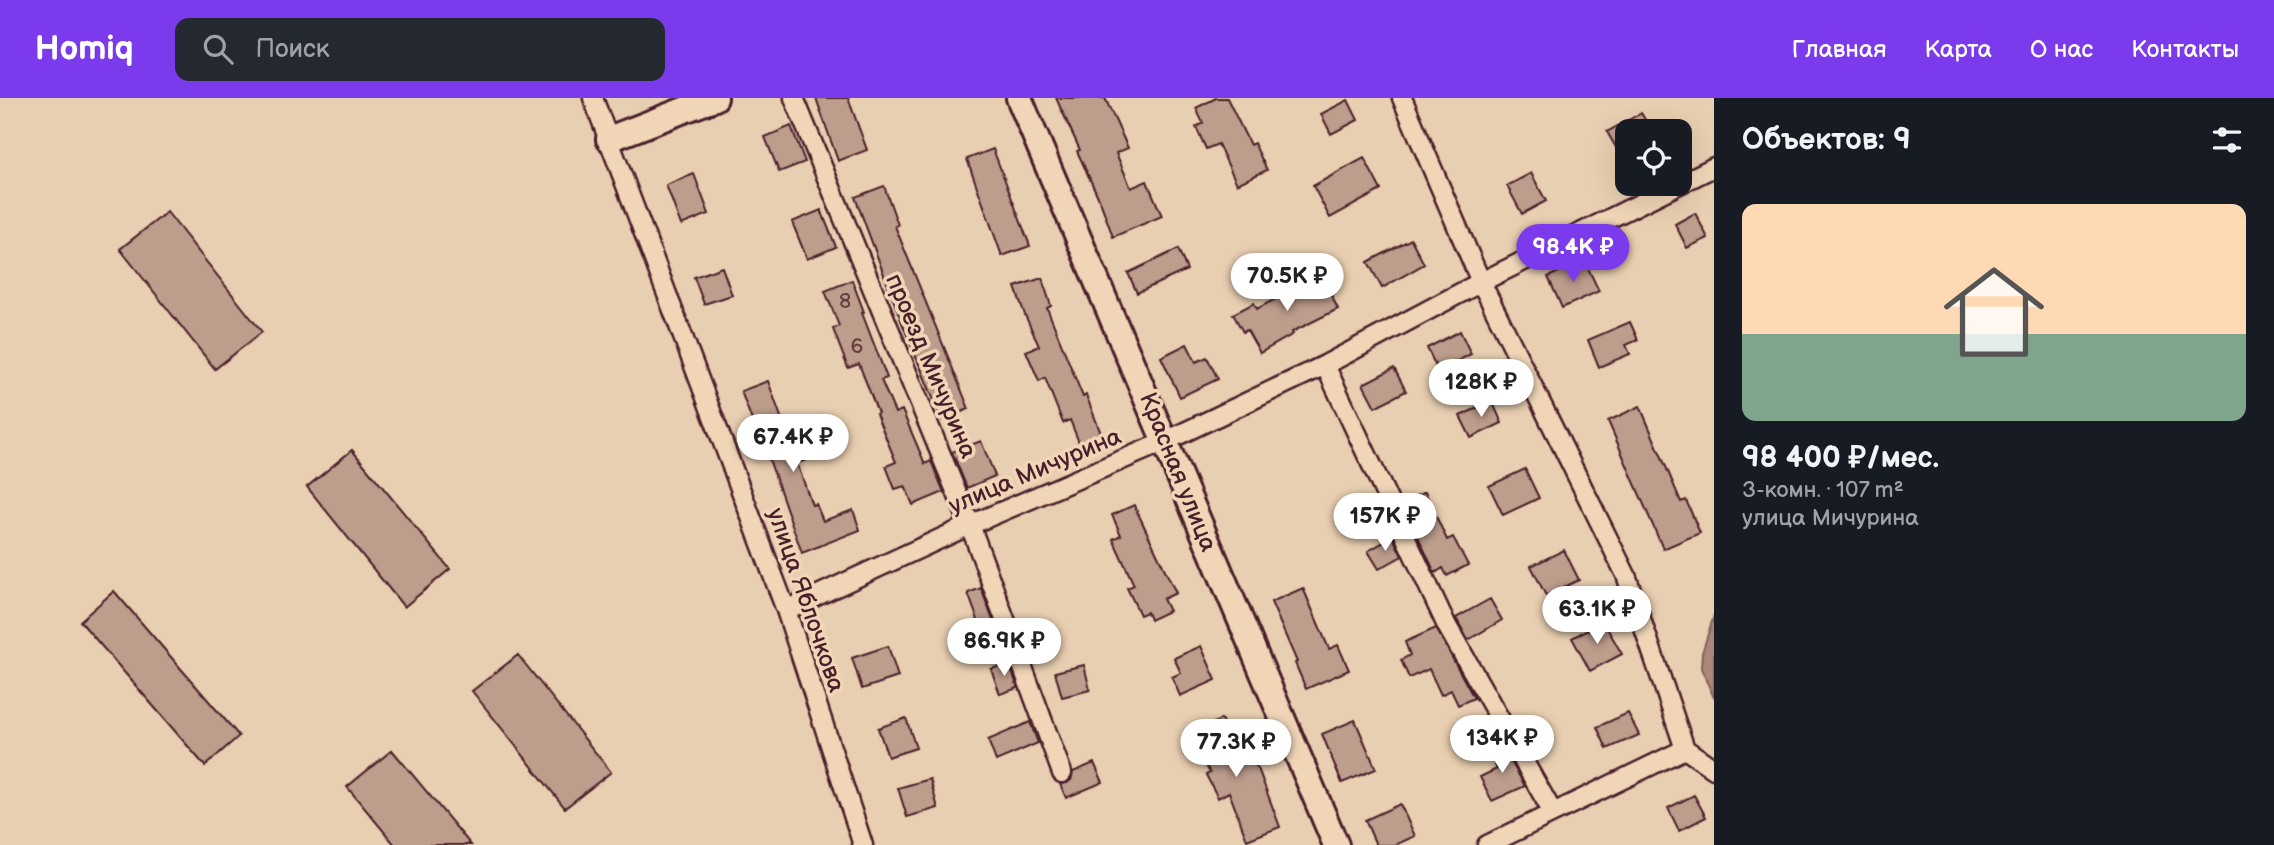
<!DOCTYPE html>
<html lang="ru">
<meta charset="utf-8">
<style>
body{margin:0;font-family:"Balsamiq Sans",sans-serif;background:#242831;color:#f1f3f6;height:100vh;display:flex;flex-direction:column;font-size:26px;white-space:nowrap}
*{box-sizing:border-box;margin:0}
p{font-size:23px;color:#9ea1a6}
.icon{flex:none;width:38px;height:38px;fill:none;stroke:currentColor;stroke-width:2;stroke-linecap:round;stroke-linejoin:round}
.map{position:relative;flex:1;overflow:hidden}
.details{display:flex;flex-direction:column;background:#171b24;width:560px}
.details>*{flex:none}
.buttons{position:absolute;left:1615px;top:21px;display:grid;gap:14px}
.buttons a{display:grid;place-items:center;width:77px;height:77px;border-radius:14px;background:#171b24;box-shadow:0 7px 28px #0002;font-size:35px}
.price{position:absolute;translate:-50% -60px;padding:0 16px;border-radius:24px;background:#fff;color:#222;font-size:23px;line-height:46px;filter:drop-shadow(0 2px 4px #0008)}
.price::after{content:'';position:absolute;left:50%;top:42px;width:21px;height:16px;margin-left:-10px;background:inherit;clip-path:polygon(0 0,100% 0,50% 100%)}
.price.selected{background:#7c3aed;color:#fff}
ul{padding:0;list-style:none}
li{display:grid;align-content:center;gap:14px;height:371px;padding:0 28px}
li+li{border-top:2px solid #363941}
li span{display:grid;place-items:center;height:217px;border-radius:14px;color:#555}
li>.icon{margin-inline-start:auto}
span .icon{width:126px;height:126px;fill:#fffc;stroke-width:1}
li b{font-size:30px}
h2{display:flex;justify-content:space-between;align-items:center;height:84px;padding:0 28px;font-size:30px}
header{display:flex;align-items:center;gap:42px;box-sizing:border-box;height:98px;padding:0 35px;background:#7c3aed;color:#fff}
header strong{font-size:33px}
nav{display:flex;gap:38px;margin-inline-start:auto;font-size:24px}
.search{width:490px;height:63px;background:#242831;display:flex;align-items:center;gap:18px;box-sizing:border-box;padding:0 24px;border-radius:14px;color:#9ea1a6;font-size:26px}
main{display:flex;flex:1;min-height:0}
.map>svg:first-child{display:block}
.water{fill:#aa897c;stroke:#845f5c;stroke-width:2}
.building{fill:#bd9d8c;stroke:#4a1f2b;stroke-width:2}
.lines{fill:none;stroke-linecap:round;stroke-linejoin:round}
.street-casing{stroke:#4a1f2b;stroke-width:23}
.secondary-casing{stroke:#4a1f2b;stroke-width:30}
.street{stroke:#f0d6b7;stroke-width:18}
.secondary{stroke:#f0d6b7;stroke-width:24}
.labels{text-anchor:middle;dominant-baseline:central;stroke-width:7;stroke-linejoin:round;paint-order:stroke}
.number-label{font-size:21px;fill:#673e43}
.street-label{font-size:24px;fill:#4a1f2b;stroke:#f0d6b7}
</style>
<header>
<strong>Homiq</strong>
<div class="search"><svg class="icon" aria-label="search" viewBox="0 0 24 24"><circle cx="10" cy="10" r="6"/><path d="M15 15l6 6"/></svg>Поиск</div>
<nav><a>Главная</a><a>Карта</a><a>О нас</a><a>Контакты</a></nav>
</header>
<main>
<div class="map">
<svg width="1714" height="747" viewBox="0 0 1714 747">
<rect width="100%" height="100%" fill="#e9cfb1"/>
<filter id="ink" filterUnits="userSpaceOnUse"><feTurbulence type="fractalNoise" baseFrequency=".0143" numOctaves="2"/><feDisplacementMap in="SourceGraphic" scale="14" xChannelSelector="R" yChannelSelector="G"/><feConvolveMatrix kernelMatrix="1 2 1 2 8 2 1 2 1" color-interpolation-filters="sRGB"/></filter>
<g filter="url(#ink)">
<path class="water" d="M 1714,517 L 1714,600 L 1701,570 L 1702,555 Z"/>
<path class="building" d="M 816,0 L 848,0 L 867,52 L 838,63 Z
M 1056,0 L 1105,0 L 1128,50 L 1116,55 L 1131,90 L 1147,83 L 1162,118 L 1113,139 L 1100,103 L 1077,53 L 1080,52 Z
M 1216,0 L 1227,0 L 1250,47 L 1254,45 L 1267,72 L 1237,86 L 1218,46 L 1206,51 L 1196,29 L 1203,25 L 1196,10 Z
M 1348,2 L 1358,22 L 1331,36 L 1321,16 Z
M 1641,15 L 1652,33 L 1628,33 L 1628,70 L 1607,34 Z
M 791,28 L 805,64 L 779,74 L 765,39 Z
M 993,51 L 1030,148 L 1002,158 L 967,61 Z
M 1364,60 L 1381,92 L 1330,120 L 1313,88 Z
M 1531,75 L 1546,103 L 1522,116 L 1507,88 Z
M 694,76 L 709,116 L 681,127 L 666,87 Z
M 884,88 L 898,127 L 895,128 L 969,311 L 942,322 L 902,225 L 855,99 Z
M 821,112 L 836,149 L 807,161 L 792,124 Z
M 167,114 L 262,234 L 215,271 L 120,151 Z
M 1695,115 L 1708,140 L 1687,150 L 1675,126 Z
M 1411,141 L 1424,166 L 1382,190 L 1368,164 Z
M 1178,151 L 1187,172 L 1137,195 L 1128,175 Z
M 1584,162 L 1599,193 L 1562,210 L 1548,179 Z
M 722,169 L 732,197 L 704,206 L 694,179 Z
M 1320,174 L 1338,211 L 1292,234 L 1293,236 L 1260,255 L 1247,232 L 1243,234 L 1233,216 L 1254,205 L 1257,211 L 1290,193 L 1289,191 Z
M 1042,180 L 1051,208 L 1047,210 L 1083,299 L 1086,297 L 1102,338 L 1080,347 L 1070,322 L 1063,325 L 1045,280 L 1039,283 L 1026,253 L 1039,248 L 1025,217 L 1015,189 Z
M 852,182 L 864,214 L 862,215 L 887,280 L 881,282 L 895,315 L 902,312 L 925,366 L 931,363 L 944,394 L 913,407 L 905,388 L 895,391 L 886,368 L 896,364 L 876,316 L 878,315 L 859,266 L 848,270 L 833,231 L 839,228 L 825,193 Z
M 1630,224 L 1638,242 L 1626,247 L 1630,256 L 1599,269 L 1588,242 Z
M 1460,233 L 1471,256 L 1438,273 L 1427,250 Z
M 1187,246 L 1196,264 L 1207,259 L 1218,281 L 1180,299 L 1161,259 Z
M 1394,270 L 1406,293 L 1375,309 L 1363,286 Z
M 768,283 L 790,344 L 802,339 L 810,361 L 797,365 L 812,407 L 816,406 L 823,423 L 853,412 L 860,432 L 802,455 L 757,327 L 754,328 L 741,293 Z
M 1492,303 L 1502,325 L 1471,340 L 1460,318 Z
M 1640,308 L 1681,404 L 1686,402 L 1700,435 L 1663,451 L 1608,323 Z
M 981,343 L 995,378 L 967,390 L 952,354 Z
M 352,352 L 450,471 L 404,509 L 307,389 Z
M 1525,371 L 1539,400 L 1503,417 L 1489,388 Z
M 1425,394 L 1447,442 L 1453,439 L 1468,467 L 1447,478 L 1443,470 L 1435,475 L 1402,404 Z
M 1134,407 L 1176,495 L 1163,501 L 1169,513 L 1150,522 L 1147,514 L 1140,517 L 1127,490 L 1134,487 L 1113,441 L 1121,437 L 1112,417 Z
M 1393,439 L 1402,458 L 1379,471 L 1368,453 Z
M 1564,452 L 1579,482 L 1546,498 L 1531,468 Z
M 981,490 L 995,528 L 982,533 L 968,495 Z
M 1303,490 L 1329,551 L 1338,547 L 1349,572 L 1306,591 L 1295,565 L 1297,564 L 1271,504 Z
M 114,493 L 239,638 L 205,668 L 80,523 Z
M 1490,501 L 1502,522 L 1468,542 L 1456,520 Z
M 1603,523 L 1622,556 L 1590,573 L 1572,540 Z
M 1436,530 L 1474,600 L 1458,607 L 1451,592 L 1441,597 L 1429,571 L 1409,580 L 1401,562 L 1410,557 L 1405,544 Z
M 888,548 L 898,579 L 862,591 L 852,560 Z
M 1201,548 L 1216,582 L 1180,598 L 1172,579 L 1181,575 L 1174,560 Z
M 518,557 L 611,674 L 565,710 L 472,593 Z
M 1009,565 L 1018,590 L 1000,596 L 991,571 Z
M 1084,567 L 1090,592 L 1062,599 L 1055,574 Z
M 1628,615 L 1639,637 L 1607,651 L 1597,629 Z
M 906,620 L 916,650 L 888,659 L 878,630 Z
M 1221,621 L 1241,658 L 1248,654 L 1259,673 L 1280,729 L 1247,742 L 1229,694 L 1218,700 L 1206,677 L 1210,675 L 1190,638 Z
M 1355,622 L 1376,671 L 1342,685 L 1322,636 Z
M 1030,624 L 1038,645 L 996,663 L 988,642 Z
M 1501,646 L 1525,688 L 1492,703 L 1480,679 L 1497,671 L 1488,652 Z
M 392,652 L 471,747 L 395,747 L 347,689 Z
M 1094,665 L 1103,684 L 1066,700 L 1060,686 L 1067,685 L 1071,682 L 1073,674 Z
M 930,681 L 938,710 L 907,719 L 898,690 Z
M 1694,697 L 1706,719 L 1679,733 L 1668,710 Z
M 1400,706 L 1415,738 L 1395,747 L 1376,747 L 1365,722 Z"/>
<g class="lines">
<g class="street-casing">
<path id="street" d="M 593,0 L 786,512 L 863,747
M 794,0 L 970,427 L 1062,675
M 1402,0 L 1481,184 L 1626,477 L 1685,651 L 1714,671
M 1325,267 L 1447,528 L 1553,715
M 786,512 L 970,427 L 1166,343 L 1325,267 L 1481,184 L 1714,69
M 1487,747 L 1685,651"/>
</g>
<g class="secondary-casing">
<path id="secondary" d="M 1019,0 C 1126,249 1229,499 1336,747
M 609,41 L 715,0"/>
</g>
<use href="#street" class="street"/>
<use href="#secondary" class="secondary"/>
</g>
</g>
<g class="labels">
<g class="number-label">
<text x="845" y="203">8</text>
<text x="857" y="248">6</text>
</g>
<g class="street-label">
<text transform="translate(931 268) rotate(67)">проезд Мичурина</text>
<text transform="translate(1035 373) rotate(-23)">улица Мичурина</text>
<text transform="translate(1178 374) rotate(68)">Красная улица</text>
<text transform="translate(806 502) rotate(71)">улица Яблочкова</text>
</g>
</g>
</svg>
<div class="buttons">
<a><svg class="icon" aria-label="locate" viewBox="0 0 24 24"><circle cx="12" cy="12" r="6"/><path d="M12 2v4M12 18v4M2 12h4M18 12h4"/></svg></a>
</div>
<b class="price selected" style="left:1573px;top:186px">98.4K ₽</b>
<b class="price" style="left:1287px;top:215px">70.5K ₽</b>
<b class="price" style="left:1481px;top:321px">128K ₽</b>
<b class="price" style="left:793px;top:376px">67.4K ₽</b>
<b class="price" style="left:1385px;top:455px">157K ₽</b>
<b class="price" style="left:1597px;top:548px">63.1K ₽</b>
<b class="price" style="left:1004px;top:580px">86.9K ₽</b>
<b class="price" style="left:1502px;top:677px">134K ₽</b>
<b class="price" style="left:1236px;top:681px">77.3K ₽</b>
</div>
<section class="details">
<h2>Объектов: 9<svg class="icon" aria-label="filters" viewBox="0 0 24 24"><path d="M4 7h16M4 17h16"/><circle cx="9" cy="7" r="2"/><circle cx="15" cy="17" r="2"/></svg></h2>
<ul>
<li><span style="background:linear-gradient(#ffd9b3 60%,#7fa58c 0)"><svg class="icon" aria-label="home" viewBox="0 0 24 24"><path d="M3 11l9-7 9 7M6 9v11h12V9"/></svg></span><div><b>98 400 ₽/мес.</b><p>3-комн. · 107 m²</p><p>улица Мичурина</p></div></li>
</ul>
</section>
</main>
